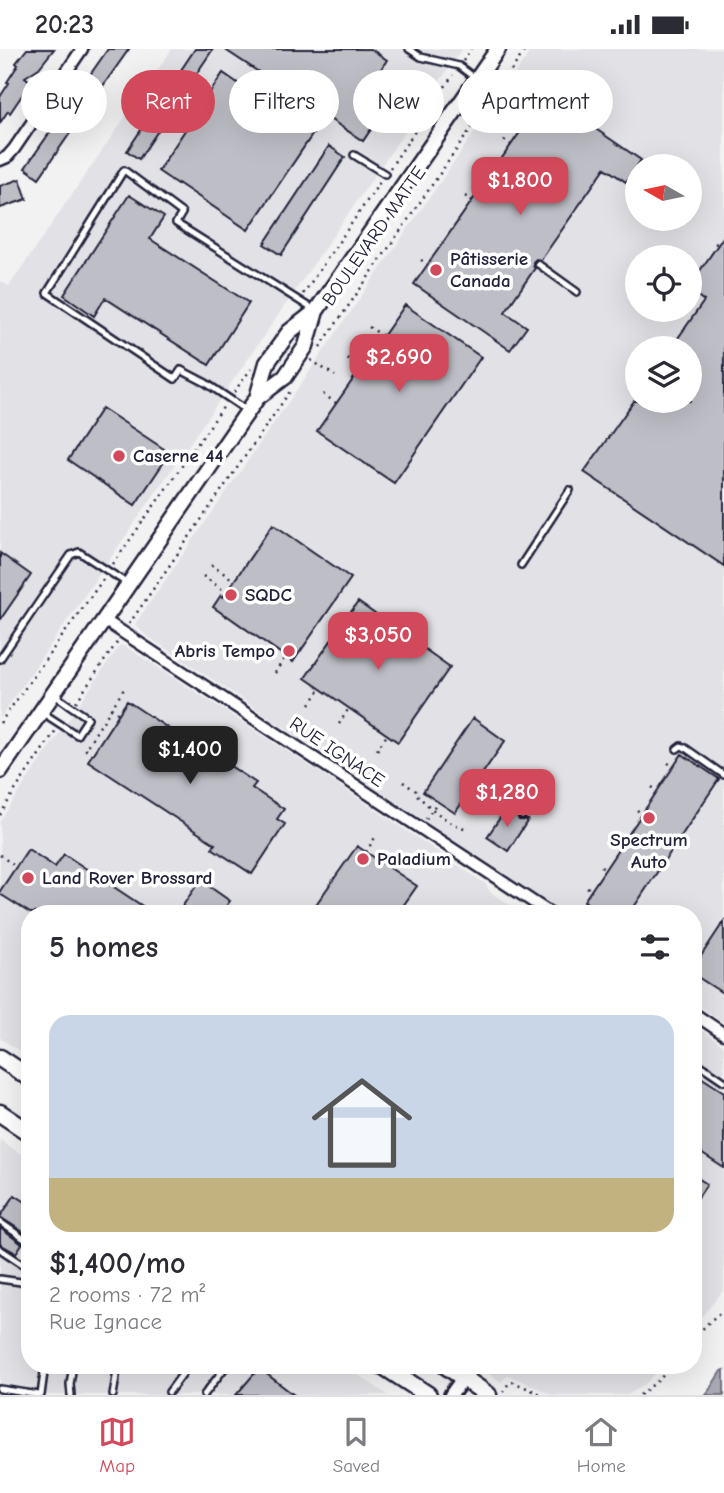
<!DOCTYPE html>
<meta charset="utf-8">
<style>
body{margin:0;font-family:"Comic Neue",sans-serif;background:#f7f7f7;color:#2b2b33;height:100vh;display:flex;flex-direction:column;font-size:26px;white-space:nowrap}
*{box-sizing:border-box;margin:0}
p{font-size:23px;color:#7c7c81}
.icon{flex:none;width:38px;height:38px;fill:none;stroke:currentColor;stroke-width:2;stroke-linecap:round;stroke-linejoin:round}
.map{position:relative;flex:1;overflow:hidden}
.side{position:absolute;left:21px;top:856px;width:681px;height:469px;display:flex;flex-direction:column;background:#fff;border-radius:28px;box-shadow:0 7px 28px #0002}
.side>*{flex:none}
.top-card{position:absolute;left:21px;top:21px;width:682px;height:63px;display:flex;gap:14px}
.needle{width:46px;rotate:279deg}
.controls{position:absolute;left:625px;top:105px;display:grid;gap:14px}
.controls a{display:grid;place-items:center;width:77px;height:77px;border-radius:50%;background:#fff;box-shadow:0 7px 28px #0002;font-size:35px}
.price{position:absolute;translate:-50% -60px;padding:0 16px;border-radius:14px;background:#d1495b;color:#fff;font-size:23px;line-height:46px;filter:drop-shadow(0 2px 4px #0008)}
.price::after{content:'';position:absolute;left:50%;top:42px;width:21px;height:16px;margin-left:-10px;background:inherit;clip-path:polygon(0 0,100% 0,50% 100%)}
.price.current{background:#222;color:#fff}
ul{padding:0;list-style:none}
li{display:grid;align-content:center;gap:14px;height:371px;padding:0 28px}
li+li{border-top:2px solid #e1e1e2}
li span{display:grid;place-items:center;height:217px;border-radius:21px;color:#555}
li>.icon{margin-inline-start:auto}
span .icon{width:126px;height:126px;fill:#fffc;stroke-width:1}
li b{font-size:30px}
h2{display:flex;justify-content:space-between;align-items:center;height:84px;padding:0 28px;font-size:30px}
.pill{padding:0 24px;border-radius:32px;background:#fff;box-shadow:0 7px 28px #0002;font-size:24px;line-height:63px}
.pill.current{background:#d1495b;color:#fff}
.status{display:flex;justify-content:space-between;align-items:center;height:49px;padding:0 35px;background:#fff;direction:ltr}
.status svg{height:19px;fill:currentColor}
.tab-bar{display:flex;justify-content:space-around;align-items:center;height:98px;border-top:2px solid #e1e1e2;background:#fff;font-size:19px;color:#7c7c81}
.tab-bar a{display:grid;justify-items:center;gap:4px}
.tab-bar .current{color:#d1495b}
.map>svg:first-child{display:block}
.built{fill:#e2e2e6;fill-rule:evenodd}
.water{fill:#a8a8b2;stroke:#727282;stroke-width:2}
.building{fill:#bebec6;stroke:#22223b;stroke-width:2}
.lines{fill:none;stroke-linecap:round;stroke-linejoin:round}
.service-casing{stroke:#22223b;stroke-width:10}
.minor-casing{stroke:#22223b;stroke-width:15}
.tertiary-casing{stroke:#22223b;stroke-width:18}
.secondary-casing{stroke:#22223b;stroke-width:19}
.primary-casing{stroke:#22223b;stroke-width:21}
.path{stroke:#22223b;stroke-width:2.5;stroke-dasharray:2 5;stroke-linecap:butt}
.service{stroke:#fff;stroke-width:5}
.minor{stroke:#fff;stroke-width:10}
.tertiary{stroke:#fff;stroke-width:12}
.secondary{stroke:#fff;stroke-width:14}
.primary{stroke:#fff;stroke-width:16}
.poi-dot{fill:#d1495b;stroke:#fff;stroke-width:2.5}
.labels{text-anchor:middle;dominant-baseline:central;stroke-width:7;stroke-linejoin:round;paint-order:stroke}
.street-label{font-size:19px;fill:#22223b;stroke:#fff}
.poi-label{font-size:19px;font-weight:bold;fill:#22223b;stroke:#fff;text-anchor:start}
</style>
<div class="status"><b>20:23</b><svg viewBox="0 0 49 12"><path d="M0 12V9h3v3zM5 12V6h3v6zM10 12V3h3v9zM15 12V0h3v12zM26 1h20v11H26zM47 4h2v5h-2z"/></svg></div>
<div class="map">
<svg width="724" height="1346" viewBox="0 0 724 1346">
<rect width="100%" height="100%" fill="#f2f2f3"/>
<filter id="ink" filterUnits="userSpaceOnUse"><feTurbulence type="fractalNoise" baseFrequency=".0143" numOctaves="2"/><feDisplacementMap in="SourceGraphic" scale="14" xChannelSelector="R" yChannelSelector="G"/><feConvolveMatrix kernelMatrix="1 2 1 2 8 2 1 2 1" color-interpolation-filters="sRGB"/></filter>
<g filter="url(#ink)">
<path class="built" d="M 172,0 L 462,0 L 0,669 L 0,232 L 9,237 Z
M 532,0 L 724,0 L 724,974 L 693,953 L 693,864 L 563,864 L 144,585 L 135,575 ZM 637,117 L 690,117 L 690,170 L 637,170 ZM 637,208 L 690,208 L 690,261 L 637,261 ZM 637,299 L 690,299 L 690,352 L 637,352 Z
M 120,596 L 128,599 L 321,724 L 486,835 L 490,843 L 523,864 L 30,864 L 30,1009 L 0,989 L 0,772 L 50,697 Z
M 693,976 L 724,997 L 724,1241 L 693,1278 Z
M 0,1091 L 30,1111 L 30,1316 L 343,1316 L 388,1346 L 0,1346 Z
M 476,1316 L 664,1316 L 645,1335 L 628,1346 L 553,1346 L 508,1326 L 501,1333 Z"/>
<path class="water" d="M 724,1321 L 724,1346 L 706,1346 L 721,1322 Z"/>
<path class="building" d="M 27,0 L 54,0 L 39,19 L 25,28 L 31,33 L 10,64 L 8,62 L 0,74 L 0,48 L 9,34 L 7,33 L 18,16 L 16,14 Z
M 108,0 L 129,0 L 98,44 L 100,45 L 85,65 L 84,64 L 39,129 L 25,119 Z
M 195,0 L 213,0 L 139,110 L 127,102 Z
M 224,0 L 371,0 L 387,11 L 357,56 L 378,70 L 363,92 L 325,67 L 248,181 L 178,134 L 177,135 L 158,122 L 223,24 L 242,37 L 241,39 L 291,72 L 304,53 Z
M 546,46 L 641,111 L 626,133 L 605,119 L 541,211 L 536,210 L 533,213 L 533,217 L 535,219 L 505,263 L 527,278 L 510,301 L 414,235 Z
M 329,97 L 345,108 L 281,206 L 264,195 Z
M 20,130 L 27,150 L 0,159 L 0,137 Z
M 129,146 L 164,168 L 150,190 L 249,254 L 209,316 L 105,249 L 94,267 L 64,246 Z
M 724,187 L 724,517 L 584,423 L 634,352 L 690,352 L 690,299 L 671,299 L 704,252 L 690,241 L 690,236 Z
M 405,256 L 481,308 L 394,434 L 317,382 Z
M 102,359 L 170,404 L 135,456 L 68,411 Z
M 273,475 L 351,529 L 293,613 L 226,566 L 226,567 L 213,558 L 221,546 L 223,548 Z
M 0,504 L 31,526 L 0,571 Z
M 358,553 L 450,618 L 398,693 L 305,629 Z
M 127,652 L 204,703 L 206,701 L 256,734 L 252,739 L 284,760 L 277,770 L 285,775 L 252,825 L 212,799 L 215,795 L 88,712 Z
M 473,669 L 505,692 L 455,764 L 423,743 Z
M 682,705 L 719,730 L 630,864 L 602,864 L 584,852 Z
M 508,757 L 518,764 L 517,767 L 519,771 L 528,771 L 508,802 L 487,788 Z
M 357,797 L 417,837 L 398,864 L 310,864 Z
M 28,800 L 55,818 L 64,805 L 153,864 L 30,864 L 0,845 L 0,842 Z
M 200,831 L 230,852 L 221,864 L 178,864 Z
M 724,872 L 724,945 L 693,925 L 693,919 Z
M 693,1023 L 724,1043 L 724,1119 L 693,1099 Z
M 693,1126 L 707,1135 L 693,1156 Z
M 15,1146 L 30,1156 L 30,1183 L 28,1186 L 0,1168 Z
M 0,1179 L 22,1195 L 16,1204 L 0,1195 Z
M 259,1319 L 294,1346 L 236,1346 Z"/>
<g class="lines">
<g class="service-casing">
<path id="service" d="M 409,0 L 421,8 L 459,17 L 475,29
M 354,106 L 385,125
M 538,215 L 577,243
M 246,361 L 206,334 L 181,321 L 175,330 L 47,244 L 124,121 L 182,164 L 176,174 L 314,261
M 521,516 L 570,441
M 0,610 L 71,506 L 79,503 L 128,535
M 43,664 L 77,686 L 88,669 L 53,645
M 677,700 L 681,697 L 684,698 L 724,726
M 522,767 L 532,751
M 693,1011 L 724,1032
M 0,1173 L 30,1194
M 0,1200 L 30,1220
M 0,1230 L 21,1233 L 30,1238
M 0,1340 L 39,1346
M 169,1343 L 189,1316
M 41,1346 L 45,1316
M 71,1346 L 70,1335 L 73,1316
M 113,1346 L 118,1316
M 204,1346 L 227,1316"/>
</g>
<g class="minor-casing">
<path id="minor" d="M 0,111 L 7,108 L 14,100 L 82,0
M 104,571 L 550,864
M 693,964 L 724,985"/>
</g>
<g class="tertiary-casing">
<path id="tertiary" d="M 451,1346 L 463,1329"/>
</g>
<g class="secondary-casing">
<path id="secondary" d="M 257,349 L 285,328 L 306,297 L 316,262 L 498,0
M 0,722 L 257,349 L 267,314 L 289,283 L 316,262"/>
</g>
<g class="primary-casing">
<path id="primary" d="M 0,1009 L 30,1029
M 0,1064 L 30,1084
M 382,1316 L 428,1346
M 445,1316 L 488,1346"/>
</g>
<path class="path" d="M 463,12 L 471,0
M 525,61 L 532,66
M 515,75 L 522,81
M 504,91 L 511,96
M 390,119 L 453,26
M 465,147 L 472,152
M 715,194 L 718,196
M 421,211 L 428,215
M 303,245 L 380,133
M 369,278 L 383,287
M 320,298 L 526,0
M 347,309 L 361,319
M 311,311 L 335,327
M 234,343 L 251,320
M 323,345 L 336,354
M 113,515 L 224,357
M 211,516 L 234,531
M 203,527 L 226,543
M 129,575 L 291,341
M 275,624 L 285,608
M 76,653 L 118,592
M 310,655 L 321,639
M 111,660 L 126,637
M 0,674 L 104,529
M 339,675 L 349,659
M 377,701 L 387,686
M 92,706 L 85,700 L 111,660 L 119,665
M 668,714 L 673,717
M 403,733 L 416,742 L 415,744 C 426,755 438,766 452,774 C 458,777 463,778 468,781
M 652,738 L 657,742
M 637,761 L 642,765
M 0,766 C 17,737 37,709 56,681
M 426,770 L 438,752
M 617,792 L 622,795
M 366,803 L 376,787
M 0,806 L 16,818
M 601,817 L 605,820
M 587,838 L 591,841
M 693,1290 L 711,1271 L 724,1261
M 503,1343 L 509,1334 L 513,1333 L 543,1346
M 640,1346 L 660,1330 L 672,1316"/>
<use href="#service" class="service"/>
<use href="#minor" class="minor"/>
<use href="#tertiary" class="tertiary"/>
<use href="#secondary" class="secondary"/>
<use href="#primary" class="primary"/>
</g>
</g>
<g class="poi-dot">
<circle cx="436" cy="221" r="7"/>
<circle cx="119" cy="407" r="7"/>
<circle cx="231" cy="546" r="7"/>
<circle cx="289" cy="602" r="7"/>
<circle cx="649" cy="769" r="7"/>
<circle cx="363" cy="810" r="7"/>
<circle cx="28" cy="829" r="7"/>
</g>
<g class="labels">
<g class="street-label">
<text transform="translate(374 187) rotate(-55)">BOULEVARD MATTE</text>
<text transform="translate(337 703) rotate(34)">RUE IGNACE</text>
</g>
<g class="poi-label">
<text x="450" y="210">Pâtisserie<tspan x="450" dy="22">Canada</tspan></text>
<text x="133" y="407">Caserne 44</text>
<text x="245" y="546">SQDC</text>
<text x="275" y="602" text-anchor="end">Abris Tempo</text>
<text x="649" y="791" text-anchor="middle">Spectrum<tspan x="649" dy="22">Auto</tspan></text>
<text x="377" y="810">Paladium</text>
<text x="42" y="829">Land Rover Brossard</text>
</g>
</g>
</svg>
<div class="controls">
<a><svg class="needle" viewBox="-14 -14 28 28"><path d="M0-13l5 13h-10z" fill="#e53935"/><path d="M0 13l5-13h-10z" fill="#7c7c81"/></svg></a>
<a><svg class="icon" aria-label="locate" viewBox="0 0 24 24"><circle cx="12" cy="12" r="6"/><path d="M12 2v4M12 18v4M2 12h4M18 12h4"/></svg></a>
<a><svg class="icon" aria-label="layers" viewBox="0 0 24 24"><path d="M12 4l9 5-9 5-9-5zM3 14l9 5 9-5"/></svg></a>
</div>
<b class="price" style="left:520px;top:168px">$1,800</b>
<b class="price" style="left:399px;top:345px">$2,690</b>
<b class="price" style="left:378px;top:623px">$3,050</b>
<b class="price current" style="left:190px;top:737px">$1,400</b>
<b class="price" style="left:507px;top:780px">$1,280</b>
<div class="top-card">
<a class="pill">Buy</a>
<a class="pill current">Rent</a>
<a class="pill">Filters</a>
<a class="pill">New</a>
<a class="pill">Apartment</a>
</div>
<section class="side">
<h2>5 homes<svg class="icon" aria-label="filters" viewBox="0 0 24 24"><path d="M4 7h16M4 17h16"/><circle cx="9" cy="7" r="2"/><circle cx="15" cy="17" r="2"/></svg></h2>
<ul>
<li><span style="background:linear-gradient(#c9d6e8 75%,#c2b280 0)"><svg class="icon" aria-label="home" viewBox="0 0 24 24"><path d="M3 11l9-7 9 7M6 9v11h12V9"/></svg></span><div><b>$1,400/mo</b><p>2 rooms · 72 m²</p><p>Rue Ignace</p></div></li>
</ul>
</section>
</div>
<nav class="tab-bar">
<a class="current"><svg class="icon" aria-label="map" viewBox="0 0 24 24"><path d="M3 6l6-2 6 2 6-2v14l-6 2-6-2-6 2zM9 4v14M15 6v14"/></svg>Map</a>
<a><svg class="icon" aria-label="saved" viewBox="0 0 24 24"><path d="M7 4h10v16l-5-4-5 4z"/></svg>Saved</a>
<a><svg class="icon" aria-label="home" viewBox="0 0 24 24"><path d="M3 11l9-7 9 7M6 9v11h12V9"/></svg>Home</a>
</nav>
